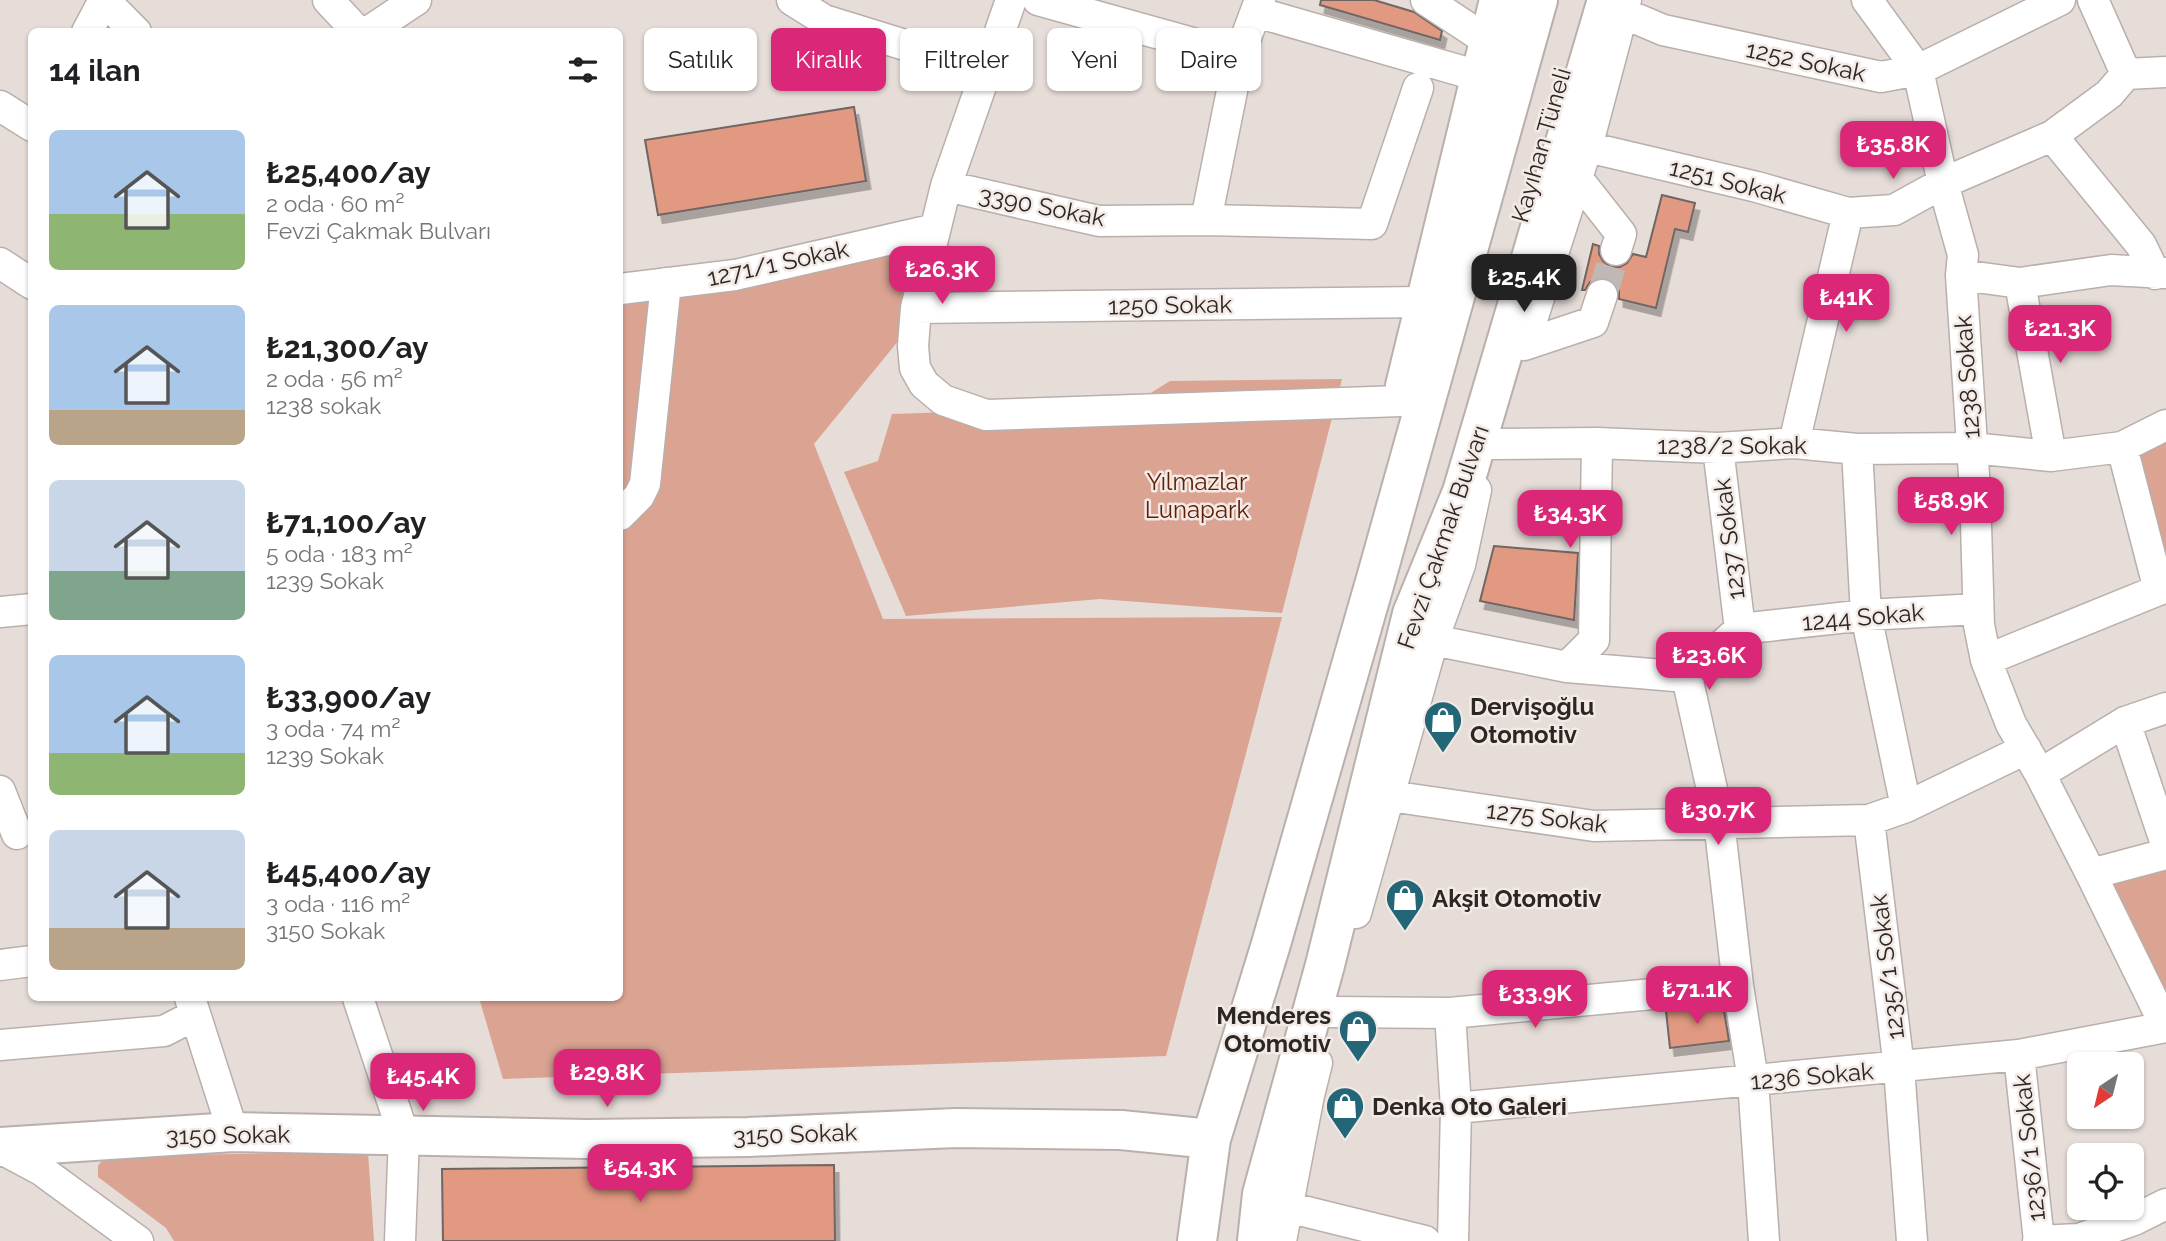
<!DOCTYPE html>
<html lang="tr">
<meta charset="utf-8">
<style>
body{margin:0;font-family:Raleway,sans-serif;background:#f6f6f6;color:#202124;height:100vh;display:flex;flex-direction:column;font-size:26px;white-space:nowrap}
*{box-sizing:border-box;margin:0}
p{font-size:23px;color:#757577}
.icon{flex:none;width:38px;height:38px;fill:none;stroke:currentColor;stroke-width:2;stroke-linecap:round;stroke-linejoin:round}
.map{position:relative;flex:1;overflow:hidden}
.panel{position:absolute;left:28px;top:28px;width:595px;height:973px;display:flex;flex-direction:column;background:#fff;border-radius:10px;box-shadow:0 2px 5px #0004}
.panel>*{flex:none}
.guide{position:absolute;left:644px;top:28px;width:665px;height:63px;display:flex;gap:14px}
.needle{width:46px;rotate:215deg}
.tools{position:absolute;left:2067px;top:1052px;display:grid;gap:14px}
.tools a{display:grid;place-items:center;width:77px;height:77px;border-radius:10px;background:#fff;box-shadow:0 2px 5px #0004;font-size:35px}
.price{position:absolute;translate:-50% -60px;padding:0 16px;border-radius:14px;background:#db2777;color:#fff;font-size:23px;line-height:46px;filter:drop-shadow(0 2px 4px #0008)}
.price::after{content:'';position:absolute;left:50%;top:42px;width:21px;height:16px;margin-left:-10px;background:inherit;clip-path:polygon(0 0,100% 0,50% 100%)}
.price.current{background:#222;color:#fff}
ul{padding:0;list-style:none}
li{display:flex;align-items:center;gap:21px;height:175px;padding:0 21px}
li span{display:grid;place-items:center;flex:none;width:196px;height:140px;border-radius:10px;color:#555}
li>.icon{margin-inline-start:auto}
span .icon{width:84px;height:84px;fill:#fffc;stroke-width:1}
li b{font-size:30px}
h2{display:flex;justify-content:space-between;align-items:center;height:84px;padding:0 21px;font-size:30px}
.chip{padding:0 24px;border-radius:10px;background:#fff;box-shadow:0 2px 5px #0004;font-size:24px;line-height:63px}
.chip.current{background:#db2777;color:#fff}
.map>svg:first-child{display:block}
.green{fill:#daa392}
.building{fill:#e19981;stroke:#6f6663;stroke-width:2;filter:url(#shadow)}
.lines{fill:none;stroke-linecap:round;stroke-linejoin:round}
.minor-tunnel{stroke:#c0b8b4;stroke-width:30;stroke-dasharray:30 15;stroke-linecap:butt}
.minor-casing{stroke:#b9afac;stroke-width:33}
.major-casing{stroke:#b9afac;stroke-width:42}
.minor{stroke:#fff;stroke-width:30}
.major{stroke:#fff;stroke-width:38}
.labels{text-anchor:middle;dominant-baseline:central;stroke-width:5;stroke-linejoin:round;paint-order:stroke}
.street-label{font-size:24px;fill:#2a2725;stroke:#f3e9e5}
.park-label{font-size:24px;fill:#602008;stroke:#f3e9e5}
.poi-label{font-size:24px;font-weight:bold;fill:#2a2725;stroke:#f3e9e5;text-anchor:start}
</style>
<div class="map">
<svg width="2166" height="1241" viewBox="0 0 2166 1241">
<defs>
<filter id="shadow"><feDropShadow dx="4.5" dy="8" stdDeviation="0" flood-color="#0004"/></filter>
</defs>
<rect width="100%" height="100%" fill="#e6dcd8"/>
<path class="green" d="M 905,253 L 899,340 L 814,444 L 883,619 L 1282,617 L 1166,1056 L 503,1079 L 479,998 L 620,998 L 620,289 Z
M 1342,379 L 1282,613 L 1100,599 L 906,616 L 844,472 L 878,461 L 892,414 L 1130,406 L 1170,381 Z
M 2166,425 L 2166,587 L 2122,447 Z
M 2166,854 L 2166,1027 L 2091,874 Z
M 368,1152 L 374,1241 L 174,1241 L 166,1228 L 98,1177 L 98,1166 L 105,1156 Z"/>
<path class="building" d="M 1321,0 L 1374,0 L 1414,12 L 1442,31 L 1440,40 L 1320,5 Z
M 854,107 L 866,181 L 658,215 L 645,140 Z
M 1662,195 L 1695,203 L 1688,232 L 1675,229 L 1656,308 L 1619,299 L 1619,291 L 1615,284 L 1607,278 L 1598,278 L 1590,282 L 1585,290 L 1582,290 L 1593,244 L 1599,246 L 1599,254 L 1603,261 L 1611,267 L 1620,267 L 1627,263 L 1633,254 L 1646,257 Z
M 1494,546 L 1578,553 L 1574,620 L 1480,601 Z
M 1723,1005 L 1729,1041 L 1670,1048 L 1666,1011 Z
M 834,1165 L 835,1241 L 443,1241 L 442,1169 Z"/>
<g class="lines">
<path class="minor-tunnel" d="M 1602,295 L 1616,250"/>
<g class="minor-casing">
<path id="minor" d="M 104,0 L 136,32
M 328,0 L 358,32
M 792,0 L 824,20 L 986,70
M 1011,0 L 946,186 L 916,308 L 913,346 L 915,368 L 924,384 L 943,400 L 986,415 L 1401,401
M 1038,0 L 1239,56
M 1426,0 L 1488,41
M 1867,0 L 1918,70 L 1943,183 L 1963,255 L 1961,275 L 1975,491 L 1979,625 L 1986,660 L 2011,724 L 2040,774 L 2091,874 L 2166,1027
M 2093,0 L 2126,74
M 1256,12 L 1479,76
M 1623,13 L 1663,30 L 1881,77 L 1918,70 L 2060,0
M 87,32 L 104,0
M 368,32 L 416,0
M 0,106 L 32,126
M 2052,136 L 2141,245 L 2155,274
M 1587,147 L 1757,187 L 1848,213 L 1894,210 L 1943,183 L 2052,136 L 2109,94 L 2126,74 L 2166,72
M 1577,178 L 1621,234 L 1616,250
M 946,186 L 1099,221 L 1206,220 L 1239,56 L 1260,0
M 1206,220 L 1372,224 L 1418,88
M 0,263 L 32,284
M 1961,275 L 2020,283 L 2111,270 L 2166,273
M 2020,283 L 2051,456
M 620,289 L 735,275 L 935,229
M 916,308 L 1423,302
M 1531,323 L 1587,147 L 1626,0
M 1524,345 L 1593,322 L 1602,295
M 1794,443 L 1848,213
M 1493,444 L 1597,443 L 1718,448 L 1794,443 L 1857,449 L 1972,448 L 2051,456 L 2122,447 L 2166,425
M 2122,447 L 2159,590
M 1718,448 L 1740,629
M 1857,449 L 1866,615 L 1906,807
M 620,515 L 639,496 L 645,484 L 666,283
M 0,612 L 32,609
M 1433,640 L 1567,667 L 1687,677 L 1740,629 L 1866,615 L 1978,609
M 1986,660 L 2166,587
M 1567,667 L 1594,640 L 1597,443
M 1687,677 L 1719,821 L 1738,986 L 1753,1080 L 1764,1241
M 2125,722 L 2166,844
M 2040,774 L 2125,722 L 2166,708
M 0,791 L 17,834
M 1390,796 L 1594,826 L 1869,820 L 1906,807 L 2026,749
M 1869,820 L 1899,1068 L 1912,1241
M 2091,874 L 2166,854
M 1356,913 L 1433,640 L 1460,565 L 1476,490
M 0,965 L 32,961
M 190,998 L 233,1132
M 358,998 L 404,1136 L 400,1241
M 1330,1012 L 1450,1013 L 1738,986
M 1450,1013 L 1456,1108 L 1453,1241
M 0,1045 L 164,1031 L 195,1015
M 2019,1055 L 2039,1241
M 1456,1108 L 2019,1055 L 2166,1027
M 0,1148 L 41,1170 L 138,1241
M 1287,1207 L 1425,1241
M 1281,1241 L 1309,1095 L 1317,1063
M 2038,1241 L 2079,1239 L 2134,1220 L 2166,1204"/>
</g>
<g class="major-casing">
<path id="major" d="M 1405,386 L 1499,0
M 0,1147 L 233,1132 L 587,1139 L 748,1137 L 956,1128 L 1121,1130 L 1211,1139
M 1197,1241 L 1211,1139 L 1271,944 L 1377,575 L 1538,0
M 1257,1241 L 1262,1194 L 1325,965 L 1412,614 L 1462,492 L 1607,0"/>
</g>
<use href="#minor" class="minor"/>
<use href="#major" class="major"/>
</g>
<defs>
<g id="shop-pin" transform="scale(2.0125)"><path d="M0 17L-7.5 6A9.5 9.5 0 1 1 7.5 6Z" fill="#236678" stroke="#f3e9e5"/><path d="M-5-2.5h2.3a2.7 3.5 0 0 1 5.4 0H5L5.5 6h-11ZM-1.5-2.5h3a1.5 2.3 0 0 0-3 0Z" fill="#fff"/></g>
</defs>
<g fill-rule="evenodd">
<use href="#shop-pin" x="1443" y="720"/>
<use href="#shop-pin" x="1405" y="898"/>
<use href="#shop-pin" x="1358" y="1029"/>
<use href="#shop-pin" x="1345" y="1106"/>
</g>
<g class="labels">
<g class="street-label">
<text transform="translate(1806 61) rotate(12)">1252 Sokak</text>
<text transform="translate(1541 145) rotate(-74)">Kayıhan Tüneli</text>
<text transform="translate(1728 181) rotate(14)">1251 Sokak</text>
<text transform="translate(1042 206) rotate(11)">3390 Sokak</text>
<text transform="translate(778 263) rotate(-12)">1271/1 Sokak</text>
<text transform="translate(1170 305) rotate(-1)">1250 Sokak</text>
<text transform="translate(1967 377) rotate(-94)">1238 Sokak</text>
<text x="1732" y="445">1238/2 Sokak</text>
<text transform="translate(1443 537) rotate(-71)">Fevzi Çakmak Bulvarı</text>
<text transform="translate(1729 539) rotate(-97)">1237 Sokak</text>
<text transform="translate(1863 617) rotate(-5)">1244 Sokak</text>
<text transform="translate(1547 817) rotate(7)">1275 Sokak</text>
<text transform="translate(1887 967) rotate(-97)">1235/1 Sokak</text>
<text transform="translate(1812 1076) rotate(-5)">1236 Sokak</text>
<text transform="translate(795 1134) rotate(-2)">3150 Sokak</text>
<text transform="translate(228 1135) rotate(-1)">3150 Sokak</text>
<text transform="translate(2029 1148) rotate(-96)">1236/1 Sokak</text>
</g>
<g class="park-label">
<text x="1197" y="481">Yılmazlar<tspan x="1197" dy="28">Lunapark</tspan></text>
</g>
<g class="poi-label">
<text x="1470" y="706">Dervişoğlu<tspan x="1470" dy="28">Otomotiv</tspan></text>
<text x="1432" y="898">Akşit Otomotiv</text>
<text x="1331" y="1015" text-anchor="end">Menderes<tspan x="1331" dy="28">Otomotiv</tspan></text>
<text x="1372" y="1106">Denka Oto Galeri</text>
</g>
</g>
</svg>
<div class="tools">
<a><svg class="needle" viewBox="-14 -14 28 28"><path d="M0-13l5 13h-10z" fill="#e53935"/><path d="M0 13l5-13h-10z" fill="#757577"/></svg></a>
<a><svg class="icon" aria-label="locate" viewBox="0 0 24 24"><circle cx="12" cy="12" r="6"/><path d="M12 2v4M12 18v4M2 12h4M18 12h4"/></svg></a>
</div>
<b class="price" style="left:1893px;top:181px">₺35.8K</b>
<b class="price" style="left:942px;top:306px">₺26.3K</b>
<b class="price current" style="left:1524px;top:314px">₺25.4K</b>
<b class="price" style="left:1846px;top:334px">₺41K</b>
<b class="price" style="left:2060px;top:365px">₺21.3K</b>
<b class="price" style="left:1951px;top:537px">₺58.9K</b>
<b class="price" style="left:1570px;top:550px">₺34.3K</b>
<b class="price" style="left:1709px;top:692px">₺23.6K</b>
<b class="price" style="left:1718px;top:847px">₺30.7K</b>
<b class="price" style="left:1697px;top:1026px">₺71.1K</b>
<b class="price" style="left:1535px;top:1030px">₺33.9K</b>
<b class="price" style="left:607px;top:1109px">₺29.8K</b>
<b class="price" style="left:423px;top:1113px">₺45.4K</b>
<b class="price" style="left:640px;top:1204px">₺54.3K</b>
<div class="guide">
<a class="chip">Satılık</a>
<a class="chip current">Kiralık</a>
<a class="chip">Filtreler</a>
<a class="chip">Yeni</a>
<a class="chip">Daire</a>
</div>
<section class="panel">
<h2>14 ilan<svg class="icon" aria-label="filters" viewBox="0 0 24 24"><path d="M4 7h16M4 17h16"/><circle cx="9" cy="7" r="2"/><circle cx="15" cy="17" r="2"/></svg></h2>
<ul>
<li><span style="background:linear-gradient(#a9c7e8 60%,#8fb573 0)"><svg class="icon" aria-label="home" viewBox="0 0 24 24"><path d="M3 11l9-7 9 7M6 9v11h12V9"/></svg></span><div><b>₺25,400/ay</b><p>2 oda · 60 m²</p><p>Fevzi Çakmak Bulvarı</p></div></li>
<li><span style="background:linear-gradient(#a9c7e8 75%,#b9a48a 0)"><svg class="icon" aria-label="home" viewBox="0 0 24 24"><path d="M3 11l9-7 9 7M6 9v11h12V9"/></svg></span><div><b>₺21,300/ay</b><p>2 oda · 56 m²</p><p>1238 sokak</p></div></li>
<li><span style="background:linear-gradient(#c9d6e8 65%,#7fa58c 0)"><svg class="icon" aria-label="home" viewBox="0 0 24 24"><path d="M3 11l9-7 9 7M6 9v11h12V9"/></svg></span><div><b>₺71,100/ay</b><p>5 oda · 183 m²</p><p>1239 Sokak</p></div></li>
<li><span style="background:linear-gradient(#a9c7e8 70%,#8fb573 0)"><svg class="icon" aria-label="home" viewBox="0 0 24 24"><path d="M3 11l9-7 9 7M6 9v11h12V9"/></svg></span><div><b>₺33,900/ay</b><p>3 oda · 74 m²</p><p>1239 Sokak</p></div></li>
<li><span style="background:linear-gradient(#c9d6e8 70%,#b9a48a 0)"><svg class="icon" aria-label="home" viewBox="0 0 24 24"><path d="M3 11l9-7 9 7M6 9v11h12V9"/></svg></span><div><b>₺45,400/ay</b><p>3 oda · 116 m²</p><p>3150 Sokak</p></div></li>
</ul>
</section>
</div>
